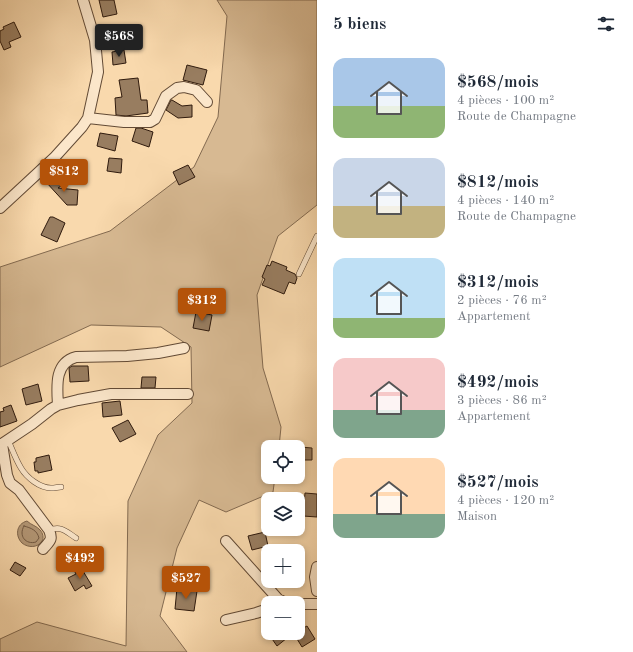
<!DOCTYPE html>
<html lang="fr">
<meta charset="utf-8">
<style>
body{margin:0;font-family:"Old Standard TT",serif;background:#f2f2f3;color:#1f2937;height:100vh;display:flex;flex-direction:column;font-size:15px;white-space:nowrap}
*{box-sizing:border-box;margin:0}
p{font-size:13px;color:#747a83}
.icon{flex:none;width:22px;height:22px;fill:none;stroke:currentColor;stroke-width:2;stroke-linecap:round;stroke-linejoin:round}
.map{position:relative;flex:1;overflow:hidden}
.panel{display:flex;flex-direction:column;background:#fff;width:316px}
.panel>*{flex:none}
.tools{position:absolute;left:261px;top:440px;display:grid;gap:8px}
.tools a{display:grid;place-items:center;width:44px;height:44px;border-radius:8px;background:#fff;box-shadow:0 2px 6px #0003;font-size:20px}
.price{position:absolute;translate:-50% -34px;padding:0 9px;border-radius:4px;background:#b45309;color:#fff;font-size:13px;line-height:26px;filter:drop-shadow(0 1px 2px #0008)}
.price::after{content:'';position:absolute;left:50%;top:24px;width:12px;height:9px;margin-left:-6px;background:inherit;clip-path:polygon(0 0,100% 0,50% 100%)}
.price.current{background:#222;color:#fff}
ul{padding:0;list-style:none}
li{display:flex;align-items:center;gap:12px;height:100px;padding:0 16px}
li span{display:grid;place-items:center;flex:none;width:112px;height:80px;border-radius:12px;color:#555}
li>.icon{margin-inline-start:auto}
span .icon{width:48px;height:48px;fill:#fffc;stroke-width:1}
li b{font-size:17px}
h2{display:flex;justify-content:space-between;align-items:center;height:48px;padding:0 16px;font-size:17px}
main{display:flex;flex:1;min-height:0}
.map>svg:first-child{display:block}
.green{fill:#d7b992;stroke:#836a50}
.water{fill:#b49877;stroke:#7f664d}
.lines{fill:none;stroke-linecap:round;stroke-linejoin:round}
.shore{stroke:#725942;stroke-width:1}
.building{fill:#987d60;stroke:#2f1a0d}
.lane-casing{stroke:#624a35;stroke-width:6}
.street-casing{stroke:#624a35;stroke-width:12}
.lane{stroke:#fbe6ca;stroke-width:5}
.street{stroke:#fbe6ca;stroke-width:10}
</style>
<main>
<div class="map">
<svg width="317" height="652" viewBox="0 0 317 652">
<rect width="100%" height="100%" fill="#f9d9ad"/>
<filter id="stains"><feTurbulence type="fractalNoise" baseFrequency=".005" numOctaves="4"/><feColorMatrix values="0 0 0 0 .2 0 0 0 0 .09 0 0 0 0 .02 0 0 0 .5 -.17"/></filter>
<radialGradient id="worn" r=".72"><stop offset=".6" stop-color="#630" stop-opacity="0"/><stop offset="1" stop-color="#630" stop-opacity=".3"/></radialGradient>
<path class="green" d="M 217,0 L 317,0 L 317,205 L 278,236 L 257,295 L 263,368 L 281,427 L 279,447 L 268,447 L 268,477 L 275,477 L 273,492 L 226,512 L 199,500 L 177,548 L 160,616 L 187,652 L 0,652 L 0,639 L 37,622 L 126,646 L 128,501 L 158,435 L 192,403 L 191,347 L 161,327 L 91,325 L 0,367 L 0,267 L 110,231 L 194,167 L 218,117 L 227,16 Z"/>
<path class="water" d="M 27,521 C 31,525 37,526 40,530 C 43,533 44,538 42,541 C 38,548 28,548 22,543 C 15,536 16,524 27,521 Z"/>
<g class="lines">
<path class="shore" d="M 24,526 C 31,528 37,530 39,538 L 36,542 C 26,545 18,536 24,526 Z"/>
</g>
<path class="building" d="M 99,0 L 114,0 L 117,14 L 103,17 Z
M 14,22 L 21,37 L 9,42 L 11,47 L 4,50 L 0,41 L 0,31 L 4,29 L 3,27 Z
M 124,50 L 126,63 L 113,65 L 112,52 Z
M 187,65 L 207,70 L 203,85 L 183,80 Z
M 138,78 L 141,100 L 147,100 L 148,113 L 126,116 L 116,115 L 115,98 L 122,97 L 119,80 Z
M 171,100 L 172,100 L 182,106 L 192,105 L 192,117 L 178,118 L 166,110 Z
M 136,128 L 141,128 L 153,132 L 149,147 L 132,141 Z
M 100,133 L 118,136 L 115,151 L 97,146 Z
M 109,158 L 122,159 L 121,173 L 107,171 Z
M 188,165 L 195,177 L 179,185 L 173,172 Z
M 51,176 L 61,186 L 58,188 L 78,190 L 77,205 L 67,205 L 46,182 Z
M 50,217 L 53,217 L 65,223 L 57,242 L 41,235 Z
M 272,261 L 287,267 L 286,270 L 295,274 L 297,278 L 295,284 L 289,282 L 284,294 L 262,285 L 265,279 L 262,277 L 267,265 L 270,266 Z
M 196,312 L 212,315 L 209,331 L 193,328 Z
M 72,366 L 88,366 L 89,381 L 70,382 L 69,368 Z
M 142,377 L 156,377 L 155,388 L 141,388 Z
M 38,384 L 42,401 L 26,405 L 22,389 Z
M 120,401 L 122,415 L 103,417 L 102,403 Z
M 11,405 L 17,421 L 0,427 L 0,412 L 4,411 L 3,408 Z
M 128,420 L 136,434 L 120,442 L 112,428 Z
M 300,447 L 312,448 L 312,460 L 299,460 Z
M 49,455 L 52,470 L 38,473 L 38,471 L 35,471 L 34,462 L 36,462 L 36,458 Z
M 305,493 L 317,494 L 317,517 L 303,516 Z
M 265,532 L 268,546 L 252,550 L 248,536 Z
M 15,562 L 26,568 L 20,576 L 10,570 Z
M 80,566 L 92,586 L 86,589 L 84,585 L 75,591 L 68,578 L 76,574 L 74,570 Z
M 177,588 L 197,591 L 194,611 L 175,609 Z
M 307,626 L 315,639 L 302,647 L 294,634 L 298,633 L 298,631 Z
M 268,633 L 283,633 L 287,638 L 277,646 Z"/>
<g class="lines">
<g class="lane-casing">
<path id="lane" d="M 299,274 L 317,236
M 8,440 C 12,449 16,460 21,468 C 27,478 40,488 51,488 C 55,488 58,487 61,487
M 49,530 C 62,526 65,531 76,538"/>
</g>
<g class="street-casing">
<path id="street" d="M 88,118 L 124,122 L 150,122 L 155,119 L 166,96 L 177,88 L 184,87 L 196,90 L 207,102
M 0,208 L 54,158 L 82,127 L 88,118 L 98,72 L 95,40 L 83,0
M 58,405 C 57,387 54,363 76,357 L 127,356 L 158,353 L 184,348
M 0,444 L 2,444 L 32,424 L 51,409 L 58,405 L 78,400 L 111,394 L 188,394
M 2,444 L 7,475 L 10,483 L 19,490 L 49,530 C 53,540 50,541 43,549
M 226,541 L 269,589 L 278,599 L 286,603
M 317,567 L 315,577 L 317,591
M 298,604 L 317,604
M 226,620 L 256,613 L 268,609"/>
</g>
<use href="#lane" class="lane"/>
<use href="#street" class="street"/>
</g>
<rect width="100%" height="100%" filter="url(#stains)"/>
<rect width="100%" height="100%" fill="url(#worn)"/>
</svg>
<div class="tools">
<a><svg class="icon" aria-label="locate" viewBox="0 0 24 24"><circle cx="12" cy="12" r="6"/><path d="M12 2v4M12 18v4M2 12h4M18 12h4"/></svg></a>
<a><svg class="icon" aria-label="layers" viewBox="0 0 24 24"><path d="M12 4l9 5-9 5-9-5zM3 14l9 5 9-5"/></svg></a>
<a>+</a>
<a>−</a>
</div>
<b class="price current" style="left:119px;top:58px">$568</b>
<b class="price" style="left:64px;top:193px">$812</b>
<b class="price" style="left:202px;top:322px">$312</b>
<b class="price" style="left:80px;top:580px">$492</b>
<b class="price" style="left:186px;top:600px">$527</b>
</div>
<section class="panel">
<h2>5 biens<svg class="icon" aria-label="filters" viewBox="0 0 24 24"><path d="M4 7h16M4 17h16"/><circle cx="9" cy="7" r="2"/><circle cx="15" cy="17" r="2"/></svg></h2>
<ul>
<li><span style="background:linear-gradient(#a9c7e8 60%,#8fb573 0)"><svg class="icon" aria-label="home" viewBox="0 0 24 24"><path d="M3 11l9-7 9 7M6 9v11h12V9"/></svg></span><div><b>$568/mois</b><p>4 pièces · 100 m²</p><p>Route de Champagne</p></div></li>
<li><span style="background:linear-gradient(#c9d6e8 60%,#c2b280 0)"><svg class="icon" aria-label="home" viewBox="0 0 24 24"><path d="M3 11l9-7 9 7M6 9v11h12V9"/></svg></span><div><b>$812/mois</b><p>4 pièces · 140 m²</p><p>Route de Champagne</p></div></li>
<li><span style="background:linear-gradient(#bfe0f5 75%,#8fb573 0)"><svg class="icon" aria-label="home" viewBox="0 0 24 24"><path d="M3 11l9-7 9 7M6 9v11h12V9"/></svg></span><div><b>$312/mois</b><p>2 pièces · 76 m²</p><p>Appartement</p></div></li>
<li><span style="background:linear-gradient(#f6c9c9 65%,#7fa58c 0)"><svg class="icon" aria-label="home" viewBox="0 0 24 24"><path d="M3 11l9-7 9 7M6 9v11h12V9"/></svg></span><div><b>$492/mois</b><p>3 pièces · 86 m²</p><p>Appartement</p></div></li>
<li><span style="background:linear-gradient(#ffd9b3 70%,#7fa58c 0)"><svg class="icon" aria-label="home" viewBox="0 0 24 24"><path d="M3 11l9-7 9 7M6 9v11h12V9"/></svg></span><div><b>$527/mois</b><p>4 pièces · 120 m²</p><p>Maison</p></div></li>
</ul>
</section>
</main>
